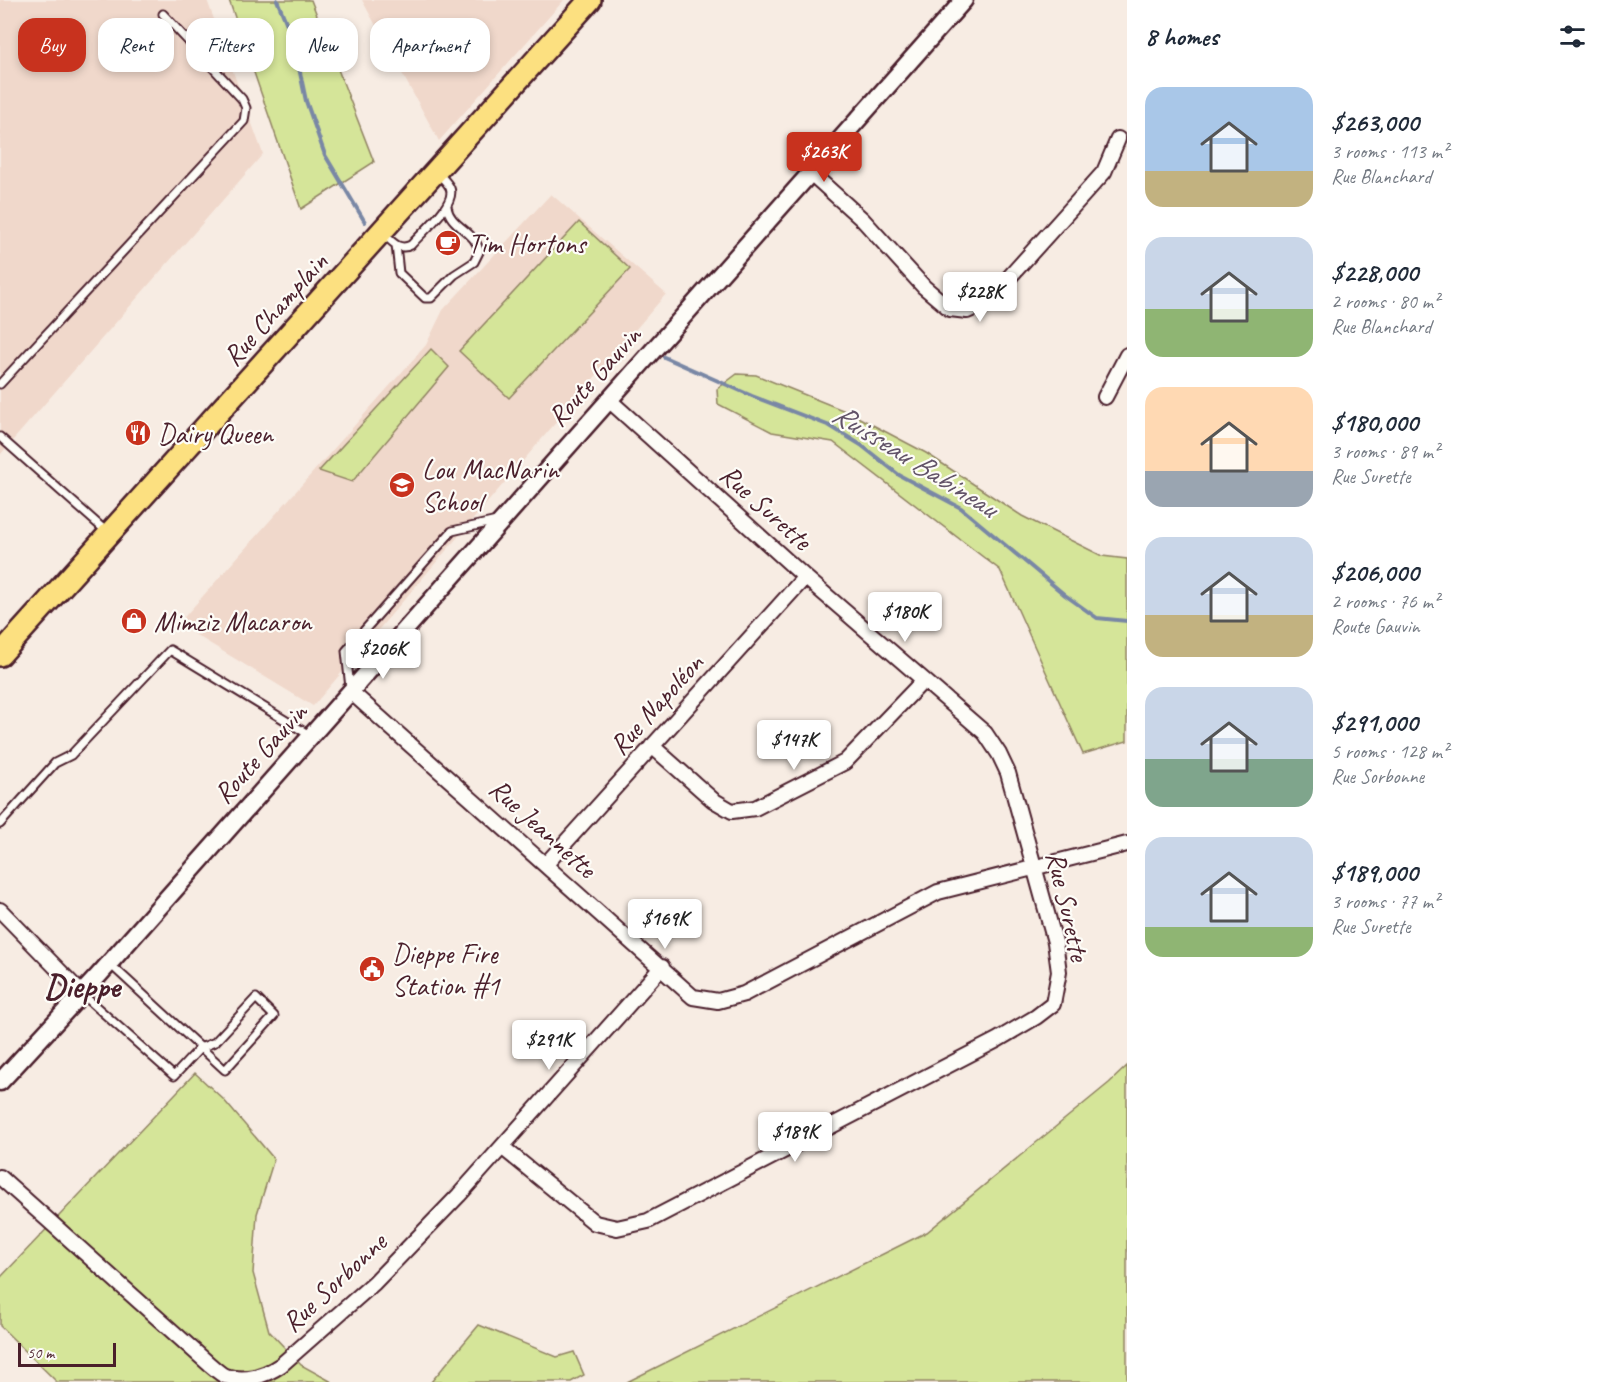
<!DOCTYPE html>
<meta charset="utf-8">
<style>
body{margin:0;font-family:Caveat,sans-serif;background:#f2f2f3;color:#1f2937;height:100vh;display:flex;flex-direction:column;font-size:22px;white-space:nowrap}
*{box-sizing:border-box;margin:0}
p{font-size:20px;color:#747a83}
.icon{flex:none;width:33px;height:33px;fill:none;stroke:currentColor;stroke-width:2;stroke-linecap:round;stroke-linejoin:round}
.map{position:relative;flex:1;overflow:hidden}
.side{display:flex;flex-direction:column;background:#fff;width:480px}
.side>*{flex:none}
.top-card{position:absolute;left:18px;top:18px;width:570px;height:54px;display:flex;gap:12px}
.scale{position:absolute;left:18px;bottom:15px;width:98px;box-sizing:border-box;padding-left:6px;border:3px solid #4a1f2b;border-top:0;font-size:16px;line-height:21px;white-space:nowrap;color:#4a1f2b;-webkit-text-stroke:4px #fdfcf7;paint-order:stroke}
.price{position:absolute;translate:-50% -51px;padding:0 14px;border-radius:6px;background:#fff;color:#222;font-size:20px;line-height:39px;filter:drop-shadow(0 2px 3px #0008)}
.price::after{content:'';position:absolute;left:50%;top:36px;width:18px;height:14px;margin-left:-9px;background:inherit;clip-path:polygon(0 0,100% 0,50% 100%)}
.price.selected{background:#c8321e;color:#fff}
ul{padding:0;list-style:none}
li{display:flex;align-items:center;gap:18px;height:150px;padding:0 18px}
li span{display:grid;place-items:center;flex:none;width:168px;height:120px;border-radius:18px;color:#555}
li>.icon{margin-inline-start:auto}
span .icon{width:72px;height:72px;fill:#fffc;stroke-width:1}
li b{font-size:26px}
h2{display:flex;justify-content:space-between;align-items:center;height:72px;padding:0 18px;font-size:26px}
.chip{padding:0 21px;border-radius:18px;background:#fff;box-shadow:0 3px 9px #0003;font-size:21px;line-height:54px}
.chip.selected{background:#c8321e;color:#fff}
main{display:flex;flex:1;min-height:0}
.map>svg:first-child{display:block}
.built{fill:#f0d8cb}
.green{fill:#d5e599;stroke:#908262;stroke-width:1.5}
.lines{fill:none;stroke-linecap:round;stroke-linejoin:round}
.stream{stroke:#7987a5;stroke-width:4}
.service-casing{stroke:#4a1f2b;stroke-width:11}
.minor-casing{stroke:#4a1f2b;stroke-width:18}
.tertiary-casing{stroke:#4a1f2b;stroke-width:21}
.primary-casing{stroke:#4a1f2b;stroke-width:26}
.service{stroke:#fdfcf7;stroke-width:7}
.minor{stroke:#fdfcf7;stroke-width:14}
.tertiary{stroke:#fdfcf7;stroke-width:16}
.primary{stroke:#fce080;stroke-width:21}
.labels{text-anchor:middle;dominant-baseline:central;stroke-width:4.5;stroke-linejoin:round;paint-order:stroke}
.poi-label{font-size:28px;fill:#4a1f2b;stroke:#fdfcf7;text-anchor:start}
.street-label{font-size:28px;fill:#4a1f2b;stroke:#fdfcf7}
.water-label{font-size:30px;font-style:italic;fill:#625368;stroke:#fdfcf7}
.district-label{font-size:34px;font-weight:bold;fill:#4a1f2b;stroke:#fdfcf7}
</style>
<main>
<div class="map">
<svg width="1127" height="1382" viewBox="0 0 1127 1382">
<rect width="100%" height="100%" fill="#f7ece3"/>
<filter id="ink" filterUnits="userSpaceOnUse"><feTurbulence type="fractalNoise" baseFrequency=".0167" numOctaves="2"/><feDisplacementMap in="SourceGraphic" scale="12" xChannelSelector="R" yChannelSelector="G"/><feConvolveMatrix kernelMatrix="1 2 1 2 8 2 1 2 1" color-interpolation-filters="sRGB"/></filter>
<g filter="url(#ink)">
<path class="built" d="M 0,0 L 207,0 L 263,154 L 0,455 Z
M 362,0 L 564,0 L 439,141 Z
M 551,194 L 666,294 L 313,706 L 178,624 L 426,345 L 443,310 Z"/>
<path class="green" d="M 229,0 L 311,0 L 374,162 L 301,209 Z
M 579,222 L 630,269 L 509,398 L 459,351 Z
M 431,349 L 449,367 L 352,482 L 319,471 Z
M 737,374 L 756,375 L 850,413 L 926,453 L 1022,516 L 1102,556 L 1127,559 L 1127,741 L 1083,754 L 1000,570 L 833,442 L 772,432 L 718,404 L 717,389 Z
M 1127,1066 L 1127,1382 L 627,1382 L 927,1232 L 1109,1083 Z
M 195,1073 L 223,1099 L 274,1159 L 257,1214 L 253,1273 L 269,1331 L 301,1365 L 332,1382 L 57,1382 L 0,1326 L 0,1278 Z
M 479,1325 L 557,1357 L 574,1352 L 584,1375 L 571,1382 L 431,1382 Z"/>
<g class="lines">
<path class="stream" d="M 277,0 L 293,39 L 306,101 L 325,155 L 365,222
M 664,357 L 752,396 L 830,426 L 861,445 L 899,475 L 961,508 L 1065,595 L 1097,618 L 1127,621"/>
<g class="service-casing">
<path id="service" d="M 384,234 C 392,242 399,251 411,245 C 421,233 457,204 450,188 C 448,183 442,178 438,173
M 396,245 L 399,273 L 425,298 L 431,298 L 454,275 L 474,262 L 479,252 C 477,231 449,227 447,206
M 0,384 L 244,121 L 246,108 L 242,99 L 163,14
M 0,437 L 108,533
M 350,688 L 346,651 L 452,531 L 497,521
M 0,824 L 55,763 L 71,755 L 170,650 L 311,736
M 82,994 L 174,1076 L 200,1048 L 215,1042 L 256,998 L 274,1016 L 225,1070 L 109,963"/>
</g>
<g class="minor-casing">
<path id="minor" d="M 811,173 L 863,220 L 924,287 L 950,309 L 967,311 L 987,302 L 1104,172 L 1118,139
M 1105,397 L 1127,355
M 350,691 L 693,997 L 718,1001 L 744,994 L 938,892 L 1127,844
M 652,746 L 713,800 L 732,811 L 755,808 L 845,762 L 924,680
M 546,864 L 805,577
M 0,910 L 82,994
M 502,1147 L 595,1223 L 617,1228 L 648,1221 L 997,1040 L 1036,1017 L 1053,1004 L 1059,972 L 1055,942 L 1008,773 L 999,754 L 985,733 L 805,577 L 609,400
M 0,1177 L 209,1364 C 214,1368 220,1374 225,1376 C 245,1382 265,1376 281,1365 L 374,1283 L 459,1195 L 662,967"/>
</g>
<g class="tertiary-casing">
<path id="tertiary" d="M 0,1082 L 98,976 L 964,0"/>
</g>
<g class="primary-casing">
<path id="primary" d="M 0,655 L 590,0"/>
</g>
<use href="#service" class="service"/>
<use href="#minor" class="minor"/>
<use href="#tertiary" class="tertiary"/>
<use href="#primary" class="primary"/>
</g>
</g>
<defs>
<g id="cafe-disc" transform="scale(1.35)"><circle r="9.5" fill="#c8321e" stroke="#fdfcf7"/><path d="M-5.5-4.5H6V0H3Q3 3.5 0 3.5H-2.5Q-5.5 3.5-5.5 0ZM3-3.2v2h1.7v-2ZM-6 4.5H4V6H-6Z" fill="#fff"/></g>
<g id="restaurant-disc" transform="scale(1.35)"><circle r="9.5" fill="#c8321e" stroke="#fdfcf7"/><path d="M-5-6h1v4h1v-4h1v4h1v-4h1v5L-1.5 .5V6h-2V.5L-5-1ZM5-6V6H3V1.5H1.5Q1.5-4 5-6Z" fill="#fff"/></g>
<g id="school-disc" transform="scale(1.35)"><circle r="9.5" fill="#c8321e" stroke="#fdfcf7"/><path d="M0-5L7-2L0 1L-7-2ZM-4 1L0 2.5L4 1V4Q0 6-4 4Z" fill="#fff"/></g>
<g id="shop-disc" transform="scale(1.35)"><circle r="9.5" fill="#c8321e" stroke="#fdfcf7"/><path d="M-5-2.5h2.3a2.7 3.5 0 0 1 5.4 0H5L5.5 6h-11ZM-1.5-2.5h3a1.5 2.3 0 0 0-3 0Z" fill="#fff"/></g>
<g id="civic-disc" transform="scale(1.35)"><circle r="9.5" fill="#c8321e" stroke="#fdfcf7"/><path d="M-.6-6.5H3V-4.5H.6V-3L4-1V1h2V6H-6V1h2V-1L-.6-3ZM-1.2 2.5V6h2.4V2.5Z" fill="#fff"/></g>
</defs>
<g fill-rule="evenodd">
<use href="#cafe-disc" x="448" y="243"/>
<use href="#restaurant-disc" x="138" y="433"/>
<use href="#school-disc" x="402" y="485"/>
<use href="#shop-disc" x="134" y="621"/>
<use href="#civic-disc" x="372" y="969"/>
</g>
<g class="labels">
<g class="poi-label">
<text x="468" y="243">Tim Hortons</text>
<text x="158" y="433">Dairy Queen</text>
<text x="422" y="469">Lou MacNarin<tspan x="422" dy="32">School</tspan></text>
<text x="154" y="621">Mimziz Macaron</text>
<text x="392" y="953">Dieppe Fire<tspan x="392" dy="32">Station #1</tspan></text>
</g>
<g class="street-label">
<text transform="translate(275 309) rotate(-48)">Rue Champlain</text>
<text transform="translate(594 376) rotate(-48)">Route Gauvin</text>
<text transform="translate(766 507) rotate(42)">Rue Surette</text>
<text transform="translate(656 704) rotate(-48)">Rue Napoléon</text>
<text transform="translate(260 753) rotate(-48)">Route Gauvin</text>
<text transform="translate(543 828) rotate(42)">Rue Jeannette</text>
<text transform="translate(1068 906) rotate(77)">Rue Surette</text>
<text transform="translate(334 1282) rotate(-43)">Rue Sorbonne</text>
</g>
<g class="water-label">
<text transform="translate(915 460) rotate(32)">Ruisseau Babineau</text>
</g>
<g class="district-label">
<text x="82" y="985">Dieppe</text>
</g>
</g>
</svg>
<div class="scale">50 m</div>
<b class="price selected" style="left:824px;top:183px">$263K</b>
<b class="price" style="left:980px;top:323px">$228K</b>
<b class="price" style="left:905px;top:643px">$180K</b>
<b class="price" style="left:383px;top:680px">$206K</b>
<b class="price" style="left:794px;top:771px">$147K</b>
<b class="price" style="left:665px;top:950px">$169K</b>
<b class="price" style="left:549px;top:1071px">$291K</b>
<b class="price" style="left:795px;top:1163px">$189K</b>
<div class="top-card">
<a class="chip selected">Buy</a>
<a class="chip">Rent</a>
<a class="chip">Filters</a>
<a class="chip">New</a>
<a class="chip">Apartment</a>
</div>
</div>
<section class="side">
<h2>8 homes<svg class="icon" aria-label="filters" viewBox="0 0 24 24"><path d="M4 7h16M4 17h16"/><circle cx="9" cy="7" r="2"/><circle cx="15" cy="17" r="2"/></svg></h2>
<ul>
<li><span style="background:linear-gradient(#a9c7e8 70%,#c2b280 0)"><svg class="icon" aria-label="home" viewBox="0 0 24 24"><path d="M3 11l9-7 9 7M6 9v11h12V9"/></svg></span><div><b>$263,000</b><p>3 rooms · 113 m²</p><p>Rue Blanchard</p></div></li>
<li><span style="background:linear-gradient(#c9d6e8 60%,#8fb573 0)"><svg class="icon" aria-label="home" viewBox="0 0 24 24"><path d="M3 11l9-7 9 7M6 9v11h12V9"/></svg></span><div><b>$228,000</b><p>2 rooms · 80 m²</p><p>Rue Blanchard</p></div></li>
<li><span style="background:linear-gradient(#ffd9b3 70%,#9aa5b1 0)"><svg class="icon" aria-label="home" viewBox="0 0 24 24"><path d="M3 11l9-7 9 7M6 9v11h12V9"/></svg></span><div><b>$180,000</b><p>3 rooms · 89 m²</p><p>Rue Surette</p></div></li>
<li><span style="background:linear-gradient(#c9d6e8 65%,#c2b280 0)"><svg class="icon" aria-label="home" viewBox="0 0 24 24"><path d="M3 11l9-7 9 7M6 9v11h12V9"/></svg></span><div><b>$206,000</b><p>2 rooms · 76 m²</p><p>Route Gauvin</p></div></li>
<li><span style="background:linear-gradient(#c9d6e8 60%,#7fa58c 0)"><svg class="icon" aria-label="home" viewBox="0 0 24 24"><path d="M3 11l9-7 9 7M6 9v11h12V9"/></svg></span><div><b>$291,000</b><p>5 rooms · 128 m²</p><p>Rue Sorbonne</p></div></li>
<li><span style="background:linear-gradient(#c9d6e8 75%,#8fb573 0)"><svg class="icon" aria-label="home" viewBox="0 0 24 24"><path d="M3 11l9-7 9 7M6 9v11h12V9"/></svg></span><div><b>$189,000</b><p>3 rooms · 77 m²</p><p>Rue Surette</p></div></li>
</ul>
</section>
</main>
